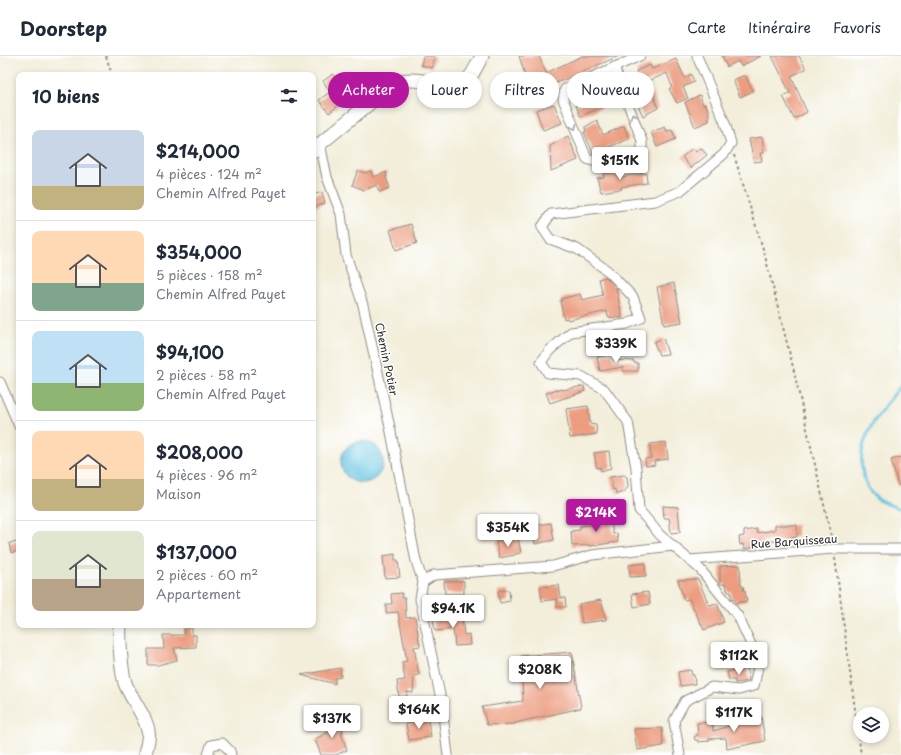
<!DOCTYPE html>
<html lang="fr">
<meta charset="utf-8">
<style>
body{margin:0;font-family:"Playpen Sans",sans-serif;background:#f2f2f3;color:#1f2937;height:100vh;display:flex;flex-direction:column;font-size:15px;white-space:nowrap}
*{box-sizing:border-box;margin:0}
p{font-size:13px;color:#747a83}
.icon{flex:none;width:22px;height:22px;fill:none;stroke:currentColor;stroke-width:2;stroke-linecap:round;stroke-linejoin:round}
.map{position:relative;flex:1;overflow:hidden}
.sheet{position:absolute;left:16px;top:16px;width:300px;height:556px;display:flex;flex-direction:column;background:#fff;border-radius:8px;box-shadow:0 2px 6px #0003}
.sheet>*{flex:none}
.banner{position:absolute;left:328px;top:16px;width:380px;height:36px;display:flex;gap:8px}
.tools{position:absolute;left:853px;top:651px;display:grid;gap:8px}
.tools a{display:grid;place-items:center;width:36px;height:36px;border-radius:50%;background:#fff;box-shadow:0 2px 6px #0003;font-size:20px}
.price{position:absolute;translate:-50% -34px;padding:0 9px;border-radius:4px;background:#fff;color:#222;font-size:13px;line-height:26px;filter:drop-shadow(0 1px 2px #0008)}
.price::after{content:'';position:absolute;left:50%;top:24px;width:12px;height:9px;margin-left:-6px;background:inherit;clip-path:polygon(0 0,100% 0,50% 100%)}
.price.current{background:#b5179e;color:#fff}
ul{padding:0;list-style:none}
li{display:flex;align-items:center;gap:12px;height:100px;padding:0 16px}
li+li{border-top:1px solid #e0e1e3}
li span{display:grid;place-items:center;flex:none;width:112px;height:80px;border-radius:8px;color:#555}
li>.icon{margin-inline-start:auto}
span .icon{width:48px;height:48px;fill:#fffc;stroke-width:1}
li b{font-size:17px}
h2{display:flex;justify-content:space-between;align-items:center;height:48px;padding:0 16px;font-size:17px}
.tag{padding:0 14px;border-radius:18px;background:#fff;box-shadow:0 2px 6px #0003;font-size:14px;line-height:36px}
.tag.current{background:#b5179e;color:#fff}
header{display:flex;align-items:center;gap:24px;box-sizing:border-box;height:56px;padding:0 20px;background:#fff;border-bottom:1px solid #e0e1e3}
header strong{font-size:19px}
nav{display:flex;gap:22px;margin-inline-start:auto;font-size:14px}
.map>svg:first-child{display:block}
.water{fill:#61c3df;stroke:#467785}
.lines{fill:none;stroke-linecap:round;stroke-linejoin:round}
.stream{stroke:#61c3df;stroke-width:3}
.building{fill:#ec9d80}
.minor-casing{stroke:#8f8c82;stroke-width:11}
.secondary-casing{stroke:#8f8c82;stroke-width:15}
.path{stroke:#8f8c82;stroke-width:2;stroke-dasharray:3 3;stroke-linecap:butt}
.minor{stroke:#fff;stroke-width:9}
.secondary{stroke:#fff;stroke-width:13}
.oneway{stroke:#a0a0a0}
.labels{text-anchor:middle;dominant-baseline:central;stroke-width:3;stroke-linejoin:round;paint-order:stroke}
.street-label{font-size:11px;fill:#2b2b2b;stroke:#fff}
</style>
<header>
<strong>Doorstep</strong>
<nav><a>Carte</a><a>Itinéraire</a><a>Favoris</a></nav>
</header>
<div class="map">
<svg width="901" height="699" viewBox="0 0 901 699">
<rect width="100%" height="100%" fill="#fff"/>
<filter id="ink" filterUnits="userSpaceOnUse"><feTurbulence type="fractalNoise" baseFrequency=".025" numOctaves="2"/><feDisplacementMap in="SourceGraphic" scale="8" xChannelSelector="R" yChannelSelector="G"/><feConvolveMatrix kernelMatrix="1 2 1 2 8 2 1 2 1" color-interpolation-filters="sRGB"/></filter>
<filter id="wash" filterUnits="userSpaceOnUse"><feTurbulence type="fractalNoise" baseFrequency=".012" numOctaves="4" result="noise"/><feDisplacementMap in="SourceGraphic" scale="16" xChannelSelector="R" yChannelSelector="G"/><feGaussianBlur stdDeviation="0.9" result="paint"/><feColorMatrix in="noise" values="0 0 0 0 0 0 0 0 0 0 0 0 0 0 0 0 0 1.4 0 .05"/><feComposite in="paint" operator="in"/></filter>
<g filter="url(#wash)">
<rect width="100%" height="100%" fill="#f3eeda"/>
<path class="water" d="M341 406a21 21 0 1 1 42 0a21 21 0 1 1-42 0Z"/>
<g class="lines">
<path class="stream" d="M 901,330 C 880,355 855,383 863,418 C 865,427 868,435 876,442 C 883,448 892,449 901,453"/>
</g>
<g id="blocks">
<path class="building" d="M 423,0 L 435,0 L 432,12 L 421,9 Z
M 519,0 L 539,0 L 546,17 L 582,0 L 619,0 L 531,38 Z
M 722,0 L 761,0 L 741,10 L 738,5 L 727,11 Z
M 772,0 L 799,0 L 806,13 L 791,20 L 807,56 L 794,63 L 783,40 L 790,37 Z
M 676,3 L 685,22 L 691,18 L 694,26 L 683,31 L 688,42 L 677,47 L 669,33 L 672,31 L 667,17 L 642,28 L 636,15 L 650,9 L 652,13 Z
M 333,18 L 336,22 L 339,20 L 347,32 L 342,35 L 345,39 L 341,41 L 344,45 L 329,57 L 319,44 L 330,36 L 323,25 Z
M 745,19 L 753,35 L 740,41 L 733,24 Z
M 610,30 L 615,44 L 611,46 L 611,48 L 580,60 L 576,49 L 599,40 L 597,35 Z
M 653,38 L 658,52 L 643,60 L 637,47 Z
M 700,39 L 703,49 L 706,48 L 709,57 L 709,65 L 695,71 L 685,46 Z
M 554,48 L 562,67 L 543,74 L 536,54 Z
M 597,64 L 603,79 L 624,70 L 629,83 L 593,97 L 584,76 L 586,76 L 585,71 Z
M 665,71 L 667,75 L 672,74 L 676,83 L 657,91 L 651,76 Z
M 568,80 L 578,104 L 551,115 L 550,90 Z
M 762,81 L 764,97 L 760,97 L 762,105 L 754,106 L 749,83 Z
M 693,92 L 696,96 L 701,92 L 707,99 L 691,112 L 682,101 Z
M 358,114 L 364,117 L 371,115 L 373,121 L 387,116 L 386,122 L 390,132 L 379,136 L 377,129 L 364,134 L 352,129 Z
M 619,115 L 620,121 L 646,117 L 647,127 L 621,131 L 622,133 L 601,136 L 597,122 L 604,121 L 603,118 Z
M 322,136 L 325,147 L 315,151 L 313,139 Z
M 411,168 L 417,187 L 396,194 L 390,174 Z
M 606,221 L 616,231 L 622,262 L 608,261 L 607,255 L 568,264 L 567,262 L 564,263 L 560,245 L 562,245 L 561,243 L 580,238 L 582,244 L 603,239 L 599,223 Z
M 674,227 L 682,266 L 664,269 L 657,231 Z
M 663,282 L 668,298 L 659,299 L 654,286 Z
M 612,298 L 614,304 L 634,305 L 634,307 L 638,307 L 638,315 L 623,315 L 623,311 L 600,315 L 597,301 Z
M 584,330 L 585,335 L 550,347 L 546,337 L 557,333 L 557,335 L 562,333 L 562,334 Z
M 588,350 L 590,368 L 596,369 L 597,378 L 570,382 L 566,353 Z
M 666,386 L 668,403 L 654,405 L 655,409 L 646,410 L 645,403 L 651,402 L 650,388 Z
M 609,395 L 611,412 L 601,415 L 600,411 L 597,412 L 594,397 Z
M 901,401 L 901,429 L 898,429 L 891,404 Z
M 624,419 L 627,421 L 628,431 L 624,436 L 616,438 L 615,433 L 613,434 L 610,421 Z
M 663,450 L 678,451 L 680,476 L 671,477 L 669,462 L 664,462 Z
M 609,459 L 617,462 L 611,466 L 613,478 L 617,477 L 618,486 L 590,490 L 590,489 L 572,490 L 571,475 L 580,474 L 580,470 L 597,468 L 597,461 Z
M 551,467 L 554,484 L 535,488 L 532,470 Z
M 775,469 L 797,469 L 797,481 L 791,481 L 791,485 L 763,485 L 763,490 L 744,493 L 743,488 L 740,489 L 739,481 L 744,480 L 744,475 L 757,473 L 757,477 L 775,474 Z
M 518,482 L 521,497 L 515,498 L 515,499 L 499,502 L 496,485 Z
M 19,486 L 19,495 L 11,497 L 9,487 Z
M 395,498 L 395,504 L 398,504 L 400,521 L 385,522 L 383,500 Z
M 645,507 L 646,520 L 630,521 L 629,509 Z
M 740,509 L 741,530 L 743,530 L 744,535 L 745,535 L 747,545 L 736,547 L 734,542 L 732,543 L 731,536 L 728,536 L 725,528 L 720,528 L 720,510 Z
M 698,523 L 709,549 L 717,547 L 724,566 L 704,574 L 689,543 L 684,544 L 678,524 Z
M 444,525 L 464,525 L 464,538 L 445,538 Z
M 559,529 L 561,542 L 565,542 L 566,551 L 557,551 L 557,543 L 542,545 L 540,531 Z
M 509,534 L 510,545 L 500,547 L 498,535 Z
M 648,536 L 650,548 L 634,551 L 632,538 Z
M 402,537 L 402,542 L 405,542 L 406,562 L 415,561 L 420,590 L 414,591 L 419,619 L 414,620 L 413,637 L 407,636 L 407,640 L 399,641 L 397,625 L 405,624 L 402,606 L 407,605 L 398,556 L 386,557 L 386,548 L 392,548 L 391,538 Z
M 601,544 L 606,564 L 582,567 L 579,548 Z
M 462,559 L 464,579 L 469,578 L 470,589 L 455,590 L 453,573 L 435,575 L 433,563 Z
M 184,572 L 192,572 L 192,579 L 196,579 L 196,591 L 174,592 L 177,604 L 158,609 L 148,609 L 148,593 L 164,593 L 163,579 L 184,579 Z
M 734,588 L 737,598 L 722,600 L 720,590 Z
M 572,596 L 581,652 L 515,667 L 515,668 L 487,669 L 482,651 L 523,645 L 521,600 Z
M 340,612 L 341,621 L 335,622 L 335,628 L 301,619 Z
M 747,612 L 749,625 L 735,627 L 735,624 L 729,624 L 727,616 Z
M 691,614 L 692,619 L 694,619 L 695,628 L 680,630 L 678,616 Z
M 331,659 L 339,660 L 343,677 L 341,677 L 347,694 L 336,699 L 321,699 L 315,683 L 329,676 Z
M 761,660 L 765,685 L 727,693 L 726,682 L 709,683 L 709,685 L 698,686 L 698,684 L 695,684 L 694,681 L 698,679 L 697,667 L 713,666 L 713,675 Z
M 428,664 L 431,681 L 409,684 L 406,668 Z
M 662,672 L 663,690 L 637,694 L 634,673 Z"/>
</g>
</g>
<g filter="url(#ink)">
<use href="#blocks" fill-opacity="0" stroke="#8f8c82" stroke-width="1"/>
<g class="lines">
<g class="minor-casing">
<path id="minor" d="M 614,11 L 642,85 L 642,96 L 634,102 L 599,107 L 587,103 L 563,43 L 565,33 L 640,0
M 320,88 L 327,121 L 341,158 L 346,199 L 363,249 L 391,376 L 416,505 L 423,526
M 0,326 L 19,370
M 689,504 L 834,493 L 901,493
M 208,699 L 211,689 L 222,687 L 230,695 L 231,699
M 448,699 L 441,644 L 420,543 L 423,526 L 434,519 L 553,510 L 592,499 L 673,490
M 680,699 L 674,665 L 685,645 L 712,631 L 739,634 L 754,630 L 759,606 L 738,560 L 700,513 L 660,479 L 639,454 L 636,412 L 628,366 L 604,333 L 581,320 L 548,317 L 541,306 L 550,294 L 571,276 L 627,268 L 641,262 L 633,241 L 608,215 L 577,193 L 550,183 L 542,171 L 551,158 L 655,145 L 680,135 L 724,98 L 731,87 L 725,67 L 697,0"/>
</g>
<g class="secondary-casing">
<path id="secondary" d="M 313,96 L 320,88 L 394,27 C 413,20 432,27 451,32 C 469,31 474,14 482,0
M 120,569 C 119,583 121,614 125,627 C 131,643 146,660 148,675 C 150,683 146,691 145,699"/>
</g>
<path class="path" d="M 106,0 L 112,19
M 734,99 L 764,196 L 793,311 L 832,484
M 835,502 L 861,699"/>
<use href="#minor" class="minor"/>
<use href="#secondary" class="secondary"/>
</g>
<defs><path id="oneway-chevron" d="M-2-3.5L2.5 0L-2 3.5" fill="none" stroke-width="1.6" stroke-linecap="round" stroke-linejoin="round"/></defs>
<g class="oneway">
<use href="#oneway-chevron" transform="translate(633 60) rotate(-111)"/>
<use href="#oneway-chevron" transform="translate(574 71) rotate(68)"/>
</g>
</g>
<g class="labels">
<g class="street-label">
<text transform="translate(387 303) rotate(78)">Chemin Potier</text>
<text transform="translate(794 485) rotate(-4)">Rue Barquisseau</text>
</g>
</g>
</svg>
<div class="tools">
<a><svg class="icon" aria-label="layers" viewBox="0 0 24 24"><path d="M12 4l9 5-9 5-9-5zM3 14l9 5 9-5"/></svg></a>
</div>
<b class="price" style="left:620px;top:125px">$151K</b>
<b class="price" style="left:616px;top:308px">$339K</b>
<b class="price current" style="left:596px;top:477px">$214K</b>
<b class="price" style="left:508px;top:492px">$354K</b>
<b class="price" style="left:453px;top:573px">$94.1K</b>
<b class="price" style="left:739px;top:620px">$112K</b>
<b class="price" style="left:540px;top:634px">$208K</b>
<b class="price" style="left:419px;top:674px">$164K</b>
<b class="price" style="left:734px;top:677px">$117K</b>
<b class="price" style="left:332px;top:683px">$137K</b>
<div class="banner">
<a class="tag current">Acheter</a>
<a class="tag">Louer</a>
<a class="tag">Filtres</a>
<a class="tag">Nouveau</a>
</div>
<section class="sheet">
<h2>10 biens<svg class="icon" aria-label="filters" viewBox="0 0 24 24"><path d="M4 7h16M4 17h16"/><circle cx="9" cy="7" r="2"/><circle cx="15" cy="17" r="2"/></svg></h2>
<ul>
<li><span style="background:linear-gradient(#c9d6e8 70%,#c2b280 0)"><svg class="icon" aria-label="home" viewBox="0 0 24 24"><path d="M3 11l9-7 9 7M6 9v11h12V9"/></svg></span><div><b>$214,000</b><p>4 pièces · 124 m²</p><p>Chemin Alfred Payet</p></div></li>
<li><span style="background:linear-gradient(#ffd9b3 65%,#7fa58c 0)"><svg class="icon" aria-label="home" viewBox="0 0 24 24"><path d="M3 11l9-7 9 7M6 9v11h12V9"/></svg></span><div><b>$354,000</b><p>5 pièces · 158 m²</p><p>Chemin Alfred Payet</p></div></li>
<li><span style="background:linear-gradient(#bfe0f5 65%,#8fb573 0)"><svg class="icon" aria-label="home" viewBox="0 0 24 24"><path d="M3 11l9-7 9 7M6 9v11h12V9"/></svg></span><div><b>$94,100</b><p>2 pièces · 58 m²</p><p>Chemin Alfred Payet</p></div></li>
<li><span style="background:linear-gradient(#ffd9b3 60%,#c2b280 0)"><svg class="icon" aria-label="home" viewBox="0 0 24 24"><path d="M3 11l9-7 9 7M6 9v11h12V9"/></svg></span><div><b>$208,000</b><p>4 pièces · 96 m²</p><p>Maison</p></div></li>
<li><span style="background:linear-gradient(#dfe7d0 60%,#b9a48a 0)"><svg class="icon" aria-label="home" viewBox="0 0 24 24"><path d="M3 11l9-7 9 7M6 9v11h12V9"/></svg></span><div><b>$137,000</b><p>2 pièces · 60 m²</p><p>Appartement</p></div></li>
</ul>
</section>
</div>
